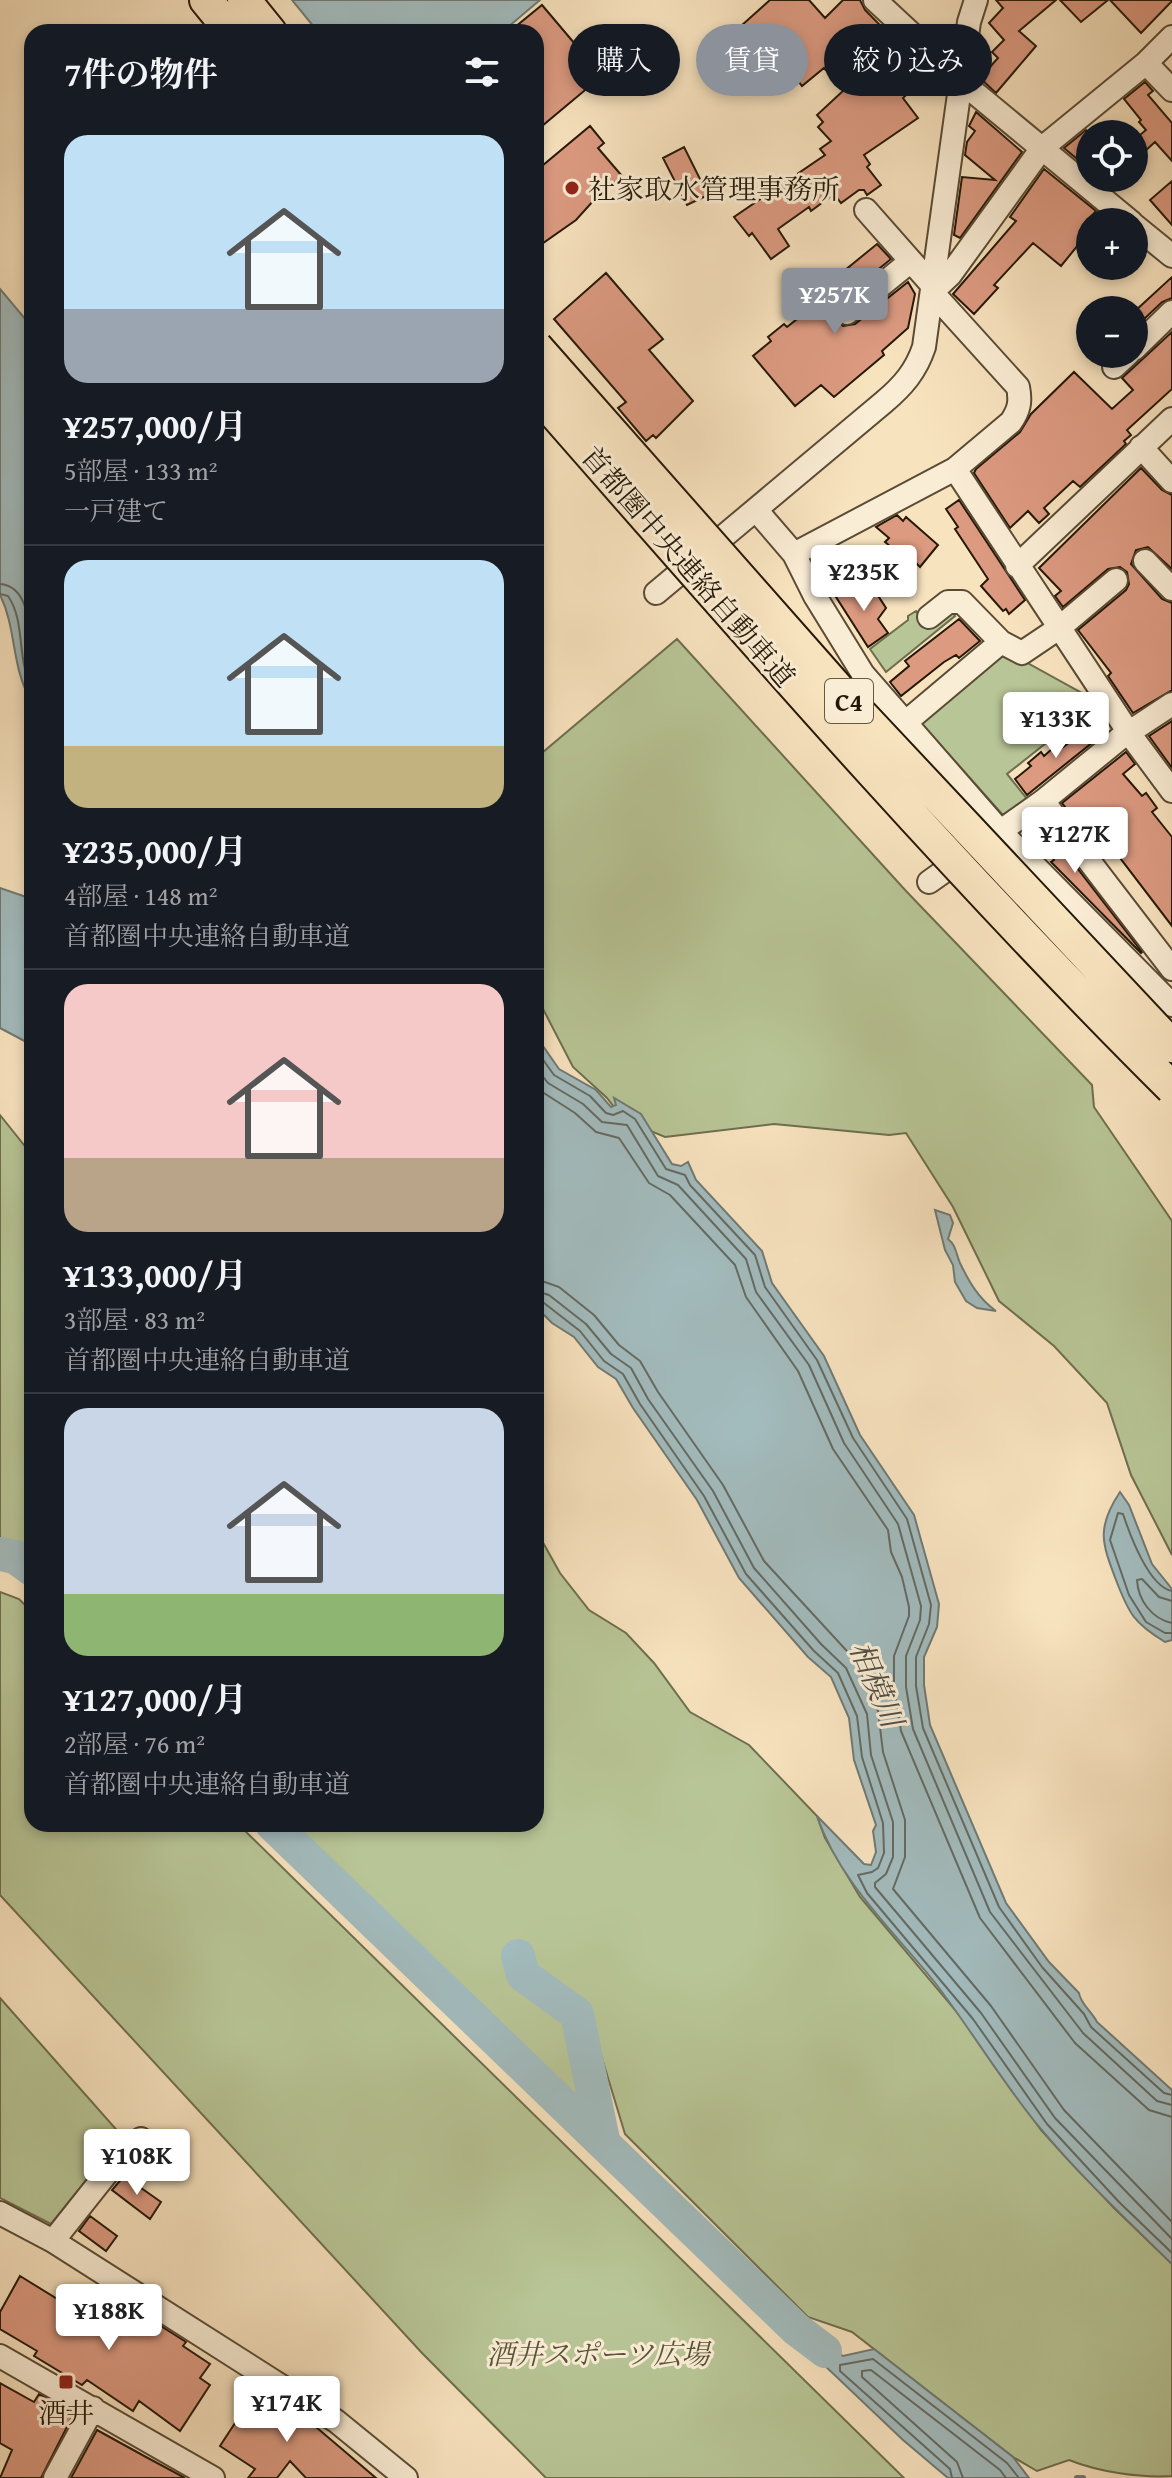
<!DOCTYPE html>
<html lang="ja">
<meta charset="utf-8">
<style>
body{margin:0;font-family:"Gentium Book Plus","Noto Serif JP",serif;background:#242831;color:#f1f3f6;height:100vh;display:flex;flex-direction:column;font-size:30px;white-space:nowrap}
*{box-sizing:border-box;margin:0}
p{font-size:26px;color:#9ea1a6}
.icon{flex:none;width:44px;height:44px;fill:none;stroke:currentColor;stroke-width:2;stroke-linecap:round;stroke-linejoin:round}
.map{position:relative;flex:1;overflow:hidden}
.sheet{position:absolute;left:24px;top:24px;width:520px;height:1808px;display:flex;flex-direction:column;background:#171b24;border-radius:24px;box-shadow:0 4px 12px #0003}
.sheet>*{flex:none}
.hud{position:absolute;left:568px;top:24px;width:484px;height:72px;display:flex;gap:16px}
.controls{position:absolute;left:1076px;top:120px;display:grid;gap:16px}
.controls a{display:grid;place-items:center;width:72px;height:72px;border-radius:50%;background:#171b24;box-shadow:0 4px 12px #0003;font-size:40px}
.price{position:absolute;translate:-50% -68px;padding:0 18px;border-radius:8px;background:#fff;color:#222;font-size:26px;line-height:52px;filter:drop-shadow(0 2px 4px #0008)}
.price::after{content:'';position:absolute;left:50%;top:48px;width:24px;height:18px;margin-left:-12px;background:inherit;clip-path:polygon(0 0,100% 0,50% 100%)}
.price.on{background:#8c9099;color:#fff}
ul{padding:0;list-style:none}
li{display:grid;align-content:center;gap:16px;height:424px;padding:0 40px}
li+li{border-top:2px solid #363941}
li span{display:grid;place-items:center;height:248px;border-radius:24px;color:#555}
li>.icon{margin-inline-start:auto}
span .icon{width:144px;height:144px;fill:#fffc;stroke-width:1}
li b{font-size:34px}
h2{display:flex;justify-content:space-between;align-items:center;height:96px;padding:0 40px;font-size:34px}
.pill{padding:0 28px;border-radius:36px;background:#171b24;box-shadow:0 4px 12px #0003;font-size:28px;line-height:72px}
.pill.on{background:#8c9099;color:#fff}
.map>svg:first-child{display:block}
.green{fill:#b8c596;stroke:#6e6e4e;stroke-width:2}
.water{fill:#a2bbbd;stroke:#707a74;stroke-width:2}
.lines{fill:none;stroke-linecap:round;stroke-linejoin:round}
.shore{stroke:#646a62;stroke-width:2}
.stream{stroke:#707a74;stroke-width:6}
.river{stroke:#a2bbbd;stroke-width:34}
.building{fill:#dc9a81;stroke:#251807;stroke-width:2}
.minor-casing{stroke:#5a4b35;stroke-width:26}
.highway-casing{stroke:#251807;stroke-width:36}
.minor{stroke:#faedd5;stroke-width:22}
.highway{stroke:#f8e3bf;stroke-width:32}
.highway-bridge-casing{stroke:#251807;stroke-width:36;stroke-linecap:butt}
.highway-bridge{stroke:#f8e3bf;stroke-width:32}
.poi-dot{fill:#8f2418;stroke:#faedd5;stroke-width:3}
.labels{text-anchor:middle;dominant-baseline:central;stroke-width:6;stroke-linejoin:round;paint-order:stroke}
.shield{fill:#faedd5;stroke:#655845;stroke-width:2}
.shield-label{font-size:26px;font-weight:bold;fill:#251807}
.poi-label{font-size:28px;fill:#251807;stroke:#faedd5;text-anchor:start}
.street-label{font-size:28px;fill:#251807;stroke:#faedd5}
.park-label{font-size:28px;font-style:italic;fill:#585539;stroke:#faedd5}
.water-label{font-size:30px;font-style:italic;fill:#515147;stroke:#faedd5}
</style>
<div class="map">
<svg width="1172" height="2478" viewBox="0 0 1172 2478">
<rect width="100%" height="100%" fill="#f8e3bf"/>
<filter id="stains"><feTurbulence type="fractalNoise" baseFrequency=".0025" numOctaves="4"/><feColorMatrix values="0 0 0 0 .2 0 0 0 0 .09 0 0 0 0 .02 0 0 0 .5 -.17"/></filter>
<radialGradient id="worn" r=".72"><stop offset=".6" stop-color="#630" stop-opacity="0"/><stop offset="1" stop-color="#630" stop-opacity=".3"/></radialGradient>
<path class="green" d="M 948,607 L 955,616 L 886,672 L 870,649 L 908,620 L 908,616 L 916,611 L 926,624 Z
M 677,639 L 906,891 L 1092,1085 L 1094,1107 L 1172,1221 L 1172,1555 L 1131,1475 L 1107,1403 L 1054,1346 L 999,1301 L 953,1207 L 906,1133 L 889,1135 L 774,1124 L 665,1137 L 624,1120 L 607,1098 L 573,1067 L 542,1007 L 536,1003 L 536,758 Z
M 1015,656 L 1098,702 L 1007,774 L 1028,800 L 1010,814 L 1002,814 L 920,722 L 992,657 Z
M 0,1115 L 32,1155 L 32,1581 L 0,1566 Z
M 536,1530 L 560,1573 L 589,1610 L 626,1633 L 654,1663 L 690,1712 L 749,1745 L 817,1816 L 825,1838 L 860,1897 L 967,2024 L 1041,2130 L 1114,2208 L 1172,2264 L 1172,2476 C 1140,2478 1099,2472 1069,2460 L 1037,2471 L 1013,2457 L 852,2332 L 808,2317 L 625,2134 L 588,2012 L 530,1974 L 518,1956 L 507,1958 L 544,2002 L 564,2012 L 573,2021 L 591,2114 L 569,2104 L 281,1824 L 536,1824 Z
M 0,1592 L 19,1599 L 32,1612 L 32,1824 L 238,1824 L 904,2478 L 546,2478 L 422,2353 L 0,1895 Z
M 0,1998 L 122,2136 L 51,2224 L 0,2198 Z"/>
<path class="water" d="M 292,0 L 540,0 L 502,32 L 318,32 Z
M 0,289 L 32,327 L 32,702 C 11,669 17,629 0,595 Z
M 0,888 L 32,899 L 32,1045 L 0,1028 Z
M 536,1036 L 559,1069 L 596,1090 L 611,1107 L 616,1105 L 614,1098 L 641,1114 L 672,1164 L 681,1166 L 688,1162 L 696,1180 L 762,1251 L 772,1283 L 824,1356 L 860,1435 L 914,1515 L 939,1604 L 937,1627 L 924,1657 L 924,1685 L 930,1725 L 1006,1903 L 1049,1962 L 1079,1993 C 1080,2003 1092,2012 1097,2022 L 1172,2090 L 1172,2264 C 1127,2220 1080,2176 1040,2128 C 1002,2082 972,2031 936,1984 C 893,1930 840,1883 817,1816 L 864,1864 L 871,1865 L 876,1852 L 873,1831 L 876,1825 L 854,1760 L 849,1718 L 831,1677 L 808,1657 L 739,1578 L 697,1500 L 633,1408 L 616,1379 L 598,1367 L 574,1337 L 552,1323 L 536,1307 Z
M 935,1210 L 950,1215 L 953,1223 L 948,1239 C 956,1245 956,1254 960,1263 C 969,1282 979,1299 996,1311 L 977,1308 L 966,1301 L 955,1282 L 953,1265 L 945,1250 Z
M 1120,1492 L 1129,1505 L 1152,1564 L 1172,1589 L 1172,1640 L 1165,1642 C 1134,1623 1129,1614 1116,1580 C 1102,1543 1096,1528 1120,1492 Z
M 790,2319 L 799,2319 L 824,2344 L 843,2356 L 874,2349 L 1013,2457 L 1029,2478 L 948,2478 L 903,2440 L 784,2327 Z"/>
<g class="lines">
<path class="shore" d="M 0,584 C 29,586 29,627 32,649
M 0,594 L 8,596 C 26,622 16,659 32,687
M 536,1050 L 554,1075 L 590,1096 L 606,1113 L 613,1115 L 623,1111 L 635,1119 L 666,1169 L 685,1175 L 690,1185 L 755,1255 L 765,1287 L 817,1360 L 853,1438 L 907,1519 L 931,1605 L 929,1624 L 916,1657 L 916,1686 L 923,1728 L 999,1907 L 1042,1967 L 1084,2014 L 1091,2027 L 1164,2093 L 1172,2095
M 536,1068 L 548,1083 L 583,1104 L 602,1122 L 627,1125 L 658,1176 L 678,1185 L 746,1259 L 756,1292 L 809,1365 L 844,1443 L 898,1524 L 921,1606 L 920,1620 L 906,1656 L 906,1687 L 913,1729 L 990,1912 L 1083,2033 L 1157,2101 L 1172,2105
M 536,1088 L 575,1113 L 596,1132 L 619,1138 L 649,1183 L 670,1195 L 735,1265 L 746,1297 L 798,1371 L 833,1449 L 888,1530 L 891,1552 L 902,1577 L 909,1607 L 909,1616 L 894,1656 L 894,1689 L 901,1731 L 980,1918 L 1075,2043 L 1149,2110 L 1172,2117
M 536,1279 L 559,1287 L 594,1315 L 619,1345 L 640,1361 L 658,1392 L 723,1485 L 764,1561 L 857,1662 L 878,1711 L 883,1752 L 905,1820 L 905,1857 L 893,1889 L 991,2006 L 1064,2110 L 1172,2222
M 536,1291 L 549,1295 L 586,1324 L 611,1354 L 631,1368 L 648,1399 L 713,1491 L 754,1568 L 821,1644 L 846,1668 L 867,1714 L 871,1755 L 893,1822 L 893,1857 L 886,1874 L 875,1883 L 875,1887 L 981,2013 L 1055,2118 L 1172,2239
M 536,1301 L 544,1303 L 580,1331 L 604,1361 L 623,1374 L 640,1404 L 704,1496 L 746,1574 L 814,1651 L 838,1673 L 857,1716 L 862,1757 L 883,1823 L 884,1853 L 878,1868 L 872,1872 L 858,1875 L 867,1893 L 973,2019 L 1047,2124 L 1119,2202 L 1172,2253
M 1172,1591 C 1149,1587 1130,1535 1123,1514 L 1118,1513 L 1110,1540 L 1129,1595 L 1146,1622 L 1165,1633 L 1172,1633
M 1172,1601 L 1159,1597 L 1142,1579 L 1137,1580 C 1138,1600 1152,1619 1172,1623
M 952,2478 L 950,2469 L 840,2371 L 840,2365 L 873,2359 L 1007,2463 L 1019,2478
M 963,2478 L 957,2462 L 862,2377 L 862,2371 L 871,2370 L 1000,2470 L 1006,2478"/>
<path class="stream" d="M 1077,2478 L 1083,2478"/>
<path class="river" d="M 0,1554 L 15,1557 L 32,1569
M 272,1824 L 796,2329 L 825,2351
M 518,1956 L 523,1975 L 577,2014 L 603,2140"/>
</g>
<path class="building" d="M 770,0 L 809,0 L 825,18 L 843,0 L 860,0 L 865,10 L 928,74 L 903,98 L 918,118 L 864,155 L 870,164 L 867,167 L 881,185 L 867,195 L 864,190 L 859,190 L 841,203 L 834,194 L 811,211 L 809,207 L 778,229 L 789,246 L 771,259 L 752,233 L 749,236 L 734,217 L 825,155 L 820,149 L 831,141 L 818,127 L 823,122 L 817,115 L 844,90 L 824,68 L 802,86 L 791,72 L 785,77 L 754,39 L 744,48 L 732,34 Z
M 996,0 L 1056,0 L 1019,31 L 1036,46 L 996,93 L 980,78 L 998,58 L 992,52 L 1004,40 L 989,23 L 1003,8 Z
M 1060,0 L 1108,0 L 1081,22 Z
M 1110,0 L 1172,0 L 1172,1 L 1141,33 Z
M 542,5 L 602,76 L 536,131 L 536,32 L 509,32 Z
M 1145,82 L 1153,91 L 1148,95 L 1172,123 L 1172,161 L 1155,142 L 1134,161 L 1134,140 L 1146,130 L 1139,122 L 1141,120 L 1124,99 Z
M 976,112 L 1022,152 L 960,238 L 954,235 L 962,177 L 995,180 L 965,155 L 967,142 L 975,131 L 969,126 Z
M 590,126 L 604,143 L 598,148 L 622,176 L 594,200 L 576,220 L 536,248 L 536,171 Z
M 1086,130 L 1090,134 L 1089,169 L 1064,148 Z
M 684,147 L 708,195 L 687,205 L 663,158 Z
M 1044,169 L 1096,211 L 1085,224 L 1089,228 L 1087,234 L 1061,266 L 1033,243 L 994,285 L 998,288 L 974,314 L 953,294 L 1016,221 L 1010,217 Z
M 1172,181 L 1172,225 L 1150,200 Z
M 877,244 L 891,259 L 838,302 L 833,316 L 843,326 L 855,324 L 908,282 L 915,294 L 908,328 L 882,351 L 884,355 L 834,397 L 821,385 L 795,406 L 753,356 L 771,341 L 768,337 L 784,324 L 787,327 L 811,308 L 806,302 Z
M 606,273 L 663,339 L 649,350 L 693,401 L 656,438 L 653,435 L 646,441 L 618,408 L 626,402 L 554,319 Z
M 1172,277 L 1172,298 L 1162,302 L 1141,322 L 1134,312 Z
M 1172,332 L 1172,389 L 1127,430 L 1131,435 L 1124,441 L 1126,444 L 1080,487 L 1073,481 L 1044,508 L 1049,514 L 1039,523 L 1028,511 L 1010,528 L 974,473 L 976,469 L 1020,432 L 1031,414 L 1074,372 L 1112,409 L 1133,390 L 1122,378 Z
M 1141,468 L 1162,490 L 1172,495 L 1172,569 L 1148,547 L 1136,550 L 1131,564 L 1162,599 L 1172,603 L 1172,690 L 1133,713 L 1108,676 L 1111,673 L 1078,630 L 1126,590 L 1129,584 L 1127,572 L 1120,567 L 1108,569 L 1063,607 L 1055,596 L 1061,591 L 1039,568 Z
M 959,500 L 1025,600 L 1009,614 L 1006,609 L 1003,611 L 981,586 L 988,579 L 955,529 L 958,527 L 946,509 Z
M 897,515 L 903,521 L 906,517 L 938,545 L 920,567 L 914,561 L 911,564 L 885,542 L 889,538 L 876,527 Z
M 858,582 L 866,593 L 875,591 L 886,608 L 878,619 L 888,633 L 868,647 L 836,597 Z
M 959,619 L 980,641 L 959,658 L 956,655 L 944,662 L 901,696 L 890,682 L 909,666 L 905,661 Z
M 1172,721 L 1172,768 L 1149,736 Z
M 1094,723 L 1103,734 L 1027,795 L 1015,779 L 1031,766 L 1028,763 L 1041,752 L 1044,756 L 1053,748 L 1057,752 Z
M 1126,752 L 1135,764 L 1123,774 L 1142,796 L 1146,793 L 1157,808 L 1152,812 L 1172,837 L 1172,926 L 1107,841 L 1097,849 L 1062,803 Z
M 1040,820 L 1142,952 L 1141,953 L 1051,862 L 1054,860 L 1029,828 Z
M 124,2176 L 161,2202 L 150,2219 L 112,2190 Z
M 90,2216 L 117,2236 L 106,2251 L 79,2231 Z
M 20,2276 L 93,2321 L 107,2301 L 145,2326 L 148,2321 L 156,2323 L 186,2342 L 183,2346 L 210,2364 L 200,2378 L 210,2385 L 180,2431 L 139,2401 L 133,2411 L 87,2380 L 82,2385 L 34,2356 L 37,2351 L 0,2329 L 0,2312 Z
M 0,2383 L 34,2402 L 39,2394 L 70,2412 L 68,2415 L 72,2417 L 41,2478 L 0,2478 L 12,2450 L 0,2443 Z
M 256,2391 L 316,2427 L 376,2478 L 306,2478 L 290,2461 L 277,2478 L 248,2478 L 255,2469 L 220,2446 Z
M 97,2430 L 146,2457 L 185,2478 L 71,2478 Z"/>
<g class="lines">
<g class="minor-casing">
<path id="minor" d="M 875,0 L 975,93 L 1131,222
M 1146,63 L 1172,90
M 866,210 L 933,286
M 1134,225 L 1172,256
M 932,292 L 950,275 L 1042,148 L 1146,63 L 1172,37
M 847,313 L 911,261
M 1134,349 L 1172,312
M 1114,367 L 1128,354
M 1141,447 L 1172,481
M 955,469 L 1129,733 L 1172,791
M 757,511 L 794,554 L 815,596 L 863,674 L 1000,831 L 1172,1005
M 794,554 L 955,469 L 1011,422 C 1019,410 1021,402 1018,387 L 932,292
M 1145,561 L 1172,589
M 1017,566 L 1172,419
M 656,593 L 884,402 C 903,386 916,371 924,347 L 969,22 L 976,0
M 929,617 L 948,602 L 962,602 L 1001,642 L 1022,653 L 1059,628 L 1116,580
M 906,722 L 1001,642
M 1043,801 L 1172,969
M 929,882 L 1043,801 L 1119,739 L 1172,704
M 0,2213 L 53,2241 L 336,2421 L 406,2478
M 53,2241 L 107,2173 L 141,2139
M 0,2356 L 213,2478
M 55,2478 L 93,2408"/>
</g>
<g class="highway-casing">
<path id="highway" d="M 206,0 L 232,32
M 244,0 L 270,32"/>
</g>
<use href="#minor" class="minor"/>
<use href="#highway" class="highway"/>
<g class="highway-bridge-casing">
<path id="highway-bridge" d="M 536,347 L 853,706 L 1172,1046
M 536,392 C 743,628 949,866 1172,1088"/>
</g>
<use href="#highway-bridge" class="highway-bridge"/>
</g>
<g class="poi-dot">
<circle cx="572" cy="188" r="8"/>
<rect x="58" y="2374" width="16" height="16" rx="4"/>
</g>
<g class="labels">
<rect class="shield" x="825" y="679" width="48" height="44" rx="6"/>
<g class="shield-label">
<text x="849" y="701">C4</text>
</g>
<g class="poi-label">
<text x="588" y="188">社家取水管理事務所</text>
<text x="66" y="2412" text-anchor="middle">酒井</text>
</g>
<g class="street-label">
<text transform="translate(689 566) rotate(49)">首都圏中央連絡自動車道</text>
</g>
<g class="park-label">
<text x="598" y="2353">酒井スポーツ広場</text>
</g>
<g class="water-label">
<text transform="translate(877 1684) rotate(67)">相模川</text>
</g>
</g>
<rect width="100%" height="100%" filter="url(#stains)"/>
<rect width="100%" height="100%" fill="url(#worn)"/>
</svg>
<div class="controls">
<a><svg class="icon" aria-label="locate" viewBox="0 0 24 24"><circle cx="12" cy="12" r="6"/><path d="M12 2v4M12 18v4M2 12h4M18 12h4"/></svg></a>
<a>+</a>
<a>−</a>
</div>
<b class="price on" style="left:835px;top:336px">¥257K</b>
<b class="price" style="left:864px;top:613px">¥235K</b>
<b class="price" style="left:1056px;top:760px">¥133K</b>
<b class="price" style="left:1075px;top:875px">¥127K</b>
<b class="price" style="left:137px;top:2197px">¥108K</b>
<b class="price" style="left:109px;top:2352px">¥188K</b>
<b class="price" style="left:287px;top:2444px">¥174K</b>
<div class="hud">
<a class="pill">購入</a>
<a class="pill on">賃貸</a>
<a class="pill">絞り込み</a>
</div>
<section class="sheet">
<h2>7件の物件<svg class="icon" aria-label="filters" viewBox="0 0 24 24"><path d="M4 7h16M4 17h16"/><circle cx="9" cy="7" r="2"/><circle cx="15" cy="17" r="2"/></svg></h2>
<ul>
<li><span style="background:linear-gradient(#bfe0f5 70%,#9aa5b1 0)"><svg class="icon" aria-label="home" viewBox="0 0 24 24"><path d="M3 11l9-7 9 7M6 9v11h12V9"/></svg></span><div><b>¥257,000/月</b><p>5部屋 · 133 m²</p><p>一戸建て</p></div></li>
<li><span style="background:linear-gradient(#bfe0f5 75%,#c2b280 0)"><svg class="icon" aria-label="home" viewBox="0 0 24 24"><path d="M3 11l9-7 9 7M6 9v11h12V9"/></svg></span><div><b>¥235,000/月</b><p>4部屋 · 148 m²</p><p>首都圏中央連絡自動車道</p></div></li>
<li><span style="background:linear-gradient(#f6c9c9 70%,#b9a48a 0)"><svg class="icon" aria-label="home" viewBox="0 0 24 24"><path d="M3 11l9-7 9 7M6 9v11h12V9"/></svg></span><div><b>¥133,000/月</b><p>3部屋 · 83 m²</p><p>首都圏中央連絡自動車道</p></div></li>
<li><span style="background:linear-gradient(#c9d6e8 75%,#8fb573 0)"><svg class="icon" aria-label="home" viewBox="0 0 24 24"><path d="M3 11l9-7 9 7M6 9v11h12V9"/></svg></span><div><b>¥127,000/月</b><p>2部屋 · 76 m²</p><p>首都圏中央連絡自動車道</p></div></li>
</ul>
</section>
</div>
